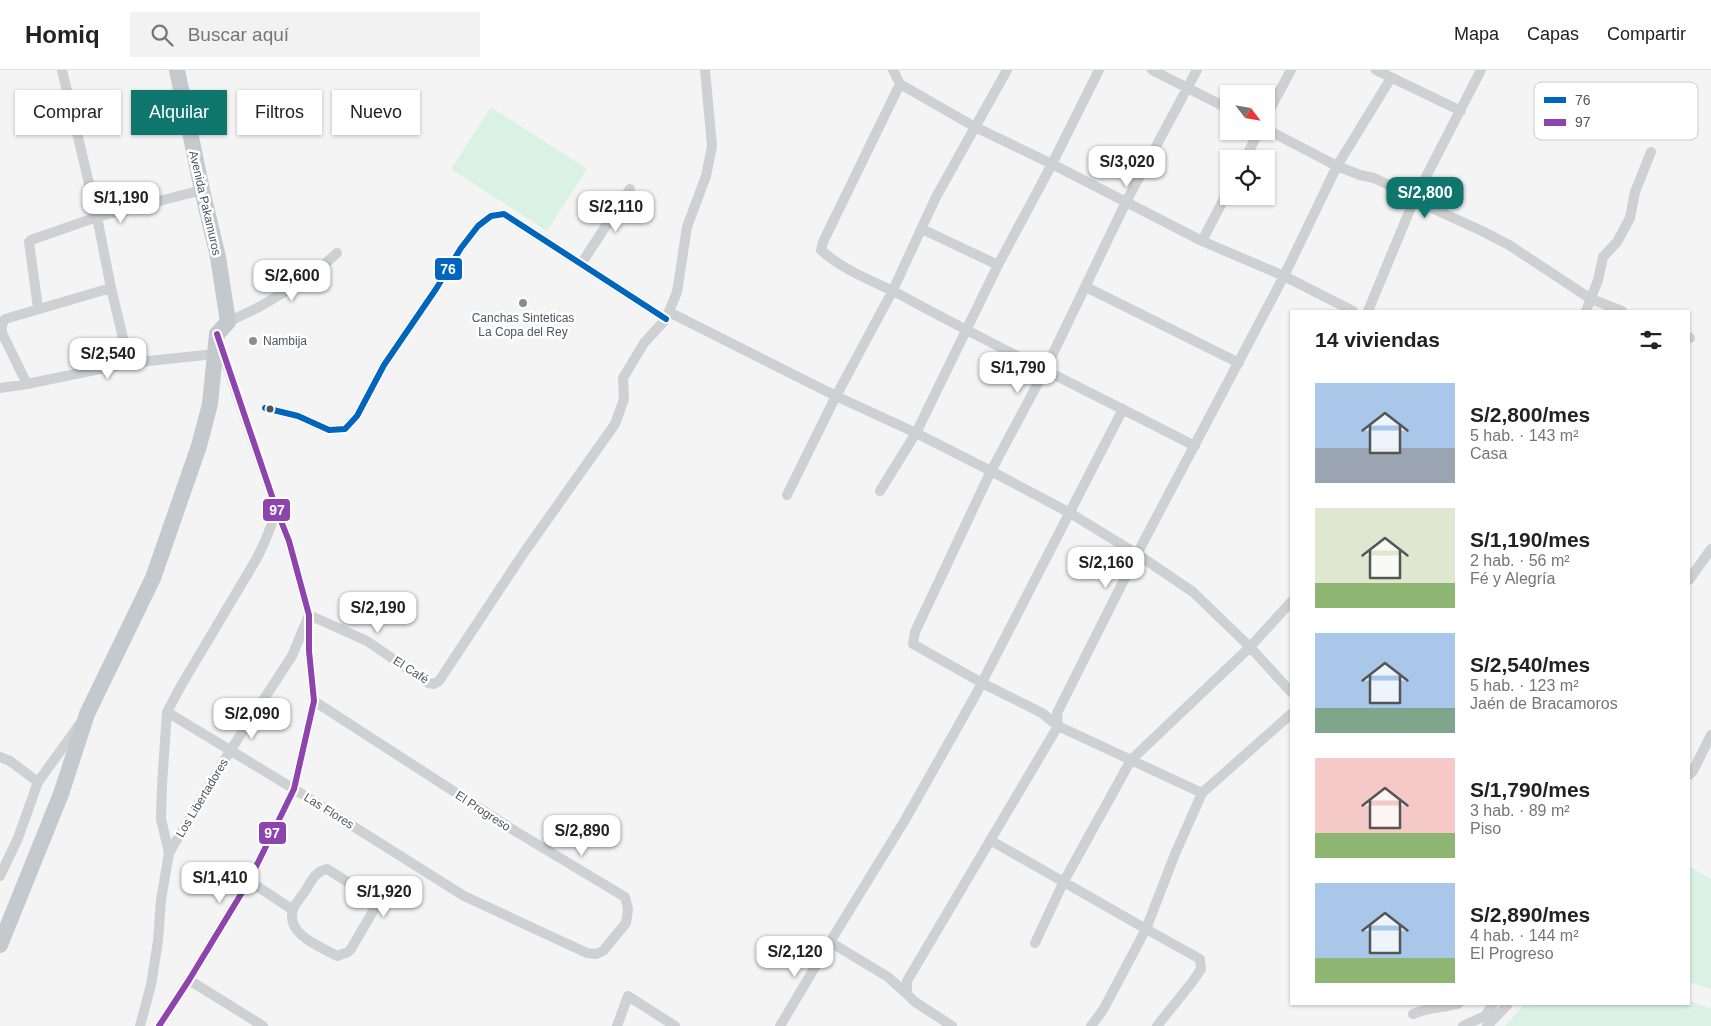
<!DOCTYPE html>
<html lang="es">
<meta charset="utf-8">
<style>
body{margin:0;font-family:Helvetica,sans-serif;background:#f2f2f2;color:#222;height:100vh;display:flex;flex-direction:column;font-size:19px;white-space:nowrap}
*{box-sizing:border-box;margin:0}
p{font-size:16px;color:#767676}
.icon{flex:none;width:28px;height:28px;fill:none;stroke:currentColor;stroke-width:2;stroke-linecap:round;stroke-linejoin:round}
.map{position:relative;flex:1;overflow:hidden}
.drawer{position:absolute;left:1290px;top:240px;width:400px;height:695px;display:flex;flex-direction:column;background:#fff;border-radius:0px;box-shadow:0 1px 4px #0004}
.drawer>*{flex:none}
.hud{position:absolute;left:15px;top:20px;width:475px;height:45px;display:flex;gap:10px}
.needle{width:32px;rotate:121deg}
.controls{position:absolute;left:1220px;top:15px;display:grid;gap:10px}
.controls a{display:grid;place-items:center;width:55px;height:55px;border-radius:0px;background:#fff;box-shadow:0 1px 4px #0004;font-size:25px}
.price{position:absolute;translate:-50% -42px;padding:0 11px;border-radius:10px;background:#fff;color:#222;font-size:16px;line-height:32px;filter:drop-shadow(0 1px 2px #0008)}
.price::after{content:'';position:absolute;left:50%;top:30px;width:15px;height:11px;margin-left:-8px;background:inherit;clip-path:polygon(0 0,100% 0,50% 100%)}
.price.current{background:#0f766e;color:#fff}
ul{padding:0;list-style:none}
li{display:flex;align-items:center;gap:15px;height:125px;padding:0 25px}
li span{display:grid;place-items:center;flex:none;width:140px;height:100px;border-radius:0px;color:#555}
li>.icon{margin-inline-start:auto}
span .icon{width:60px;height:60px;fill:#fffc;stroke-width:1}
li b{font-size:21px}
h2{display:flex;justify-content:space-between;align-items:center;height:60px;padding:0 25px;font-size:21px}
.pill{padding:0 18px;border-radius:0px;background:#fff;box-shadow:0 1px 4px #0004;font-size:18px;line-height:45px}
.pill.current{background:#0f766e;color:#fff}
header{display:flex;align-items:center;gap:30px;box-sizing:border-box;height:70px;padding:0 25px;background:#fff;border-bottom:1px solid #e0e0e0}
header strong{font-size:24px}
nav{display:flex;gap:28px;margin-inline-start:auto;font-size:18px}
.search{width:350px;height:45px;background:#f2f2f2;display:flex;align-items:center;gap:12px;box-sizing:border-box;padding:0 18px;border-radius:0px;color:#767676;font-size:19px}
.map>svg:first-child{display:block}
.green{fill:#d9f2e3}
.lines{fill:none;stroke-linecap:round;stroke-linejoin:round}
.minor{stroke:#ced0d2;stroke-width:10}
.trunk{stroke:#c4c9cd;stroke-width:16}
.bus-1-casing{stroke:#fff;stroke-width:10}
.bus-2-casing{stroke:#fff;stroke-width:10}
.bus-1{stroke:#0065bd;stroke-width:6}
.bus-2{stroke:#8e44ad;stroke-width:6}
.poi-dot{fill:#868d94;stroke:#fff;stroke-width:2}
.bus-dot{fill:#4a5661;stroke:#fff;stroke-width:2}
.labels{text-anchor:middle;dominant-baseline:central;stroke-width:5;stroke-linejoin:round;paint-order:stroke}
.street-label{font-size:12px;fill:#4a5661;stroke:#fff}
.poi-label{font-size:12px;fill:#4a5661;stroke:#fff}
.key{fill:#fff;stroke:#c9ccd0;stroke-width:1}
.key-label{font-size:14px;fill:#4a5661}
.line-badge{stroke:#fff;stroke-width:2}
.badge-label{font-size:14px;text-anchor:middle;font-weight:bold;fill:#fff}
</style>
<header>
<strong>Homiq</strong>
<div class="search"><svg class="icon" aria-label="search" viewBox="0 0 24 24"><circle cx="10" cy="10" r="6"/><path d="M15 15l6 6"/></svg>Buscar aquí</div>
<nav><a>Mapa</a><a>Capas</a><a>Compartir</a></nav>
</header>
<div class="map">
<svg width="1711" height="956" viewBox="0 0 1711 956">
<rect width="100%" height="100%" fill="#f4f4f4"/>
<path class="green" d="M 491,37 L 587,99 L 547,161 L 451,99 Z
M 1689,796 L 1711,809 L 1711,919 L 1689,912 Z
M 1689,931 L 1711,939 L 1711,956 L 1505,956 L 1525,934 L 1689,934 Z"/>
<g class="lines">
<path class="minor" d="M 62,0 L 97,147 L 111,218 L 129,293
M 893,0 L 900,14 L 975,57 L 1052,94 L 1202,171 L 1284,206 L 1353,241
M 1152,0 L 1229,39
M 1376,0 L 1461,41
M 900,14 L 823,172 L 821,180 C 846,203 880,213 910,230 C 1004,281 1100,327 1195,376
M 1266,47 L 1291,0
M 1266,59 L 1337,96 L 1360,105 L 1374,108 L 1389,115 L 1414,130 L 1482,161 L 1509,175 L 1591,229 L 1622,241
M 1245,89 L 1259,61
M 922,159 L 998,195
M 1202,171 L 1229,119
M 581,194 L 630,119
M 1086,217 L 1239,293
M 38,238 L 29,172 L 31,170 L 97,147 L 202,120
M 1368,241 L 1414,130 L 1481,0
M 1586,241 L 1598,210 L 1603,187 L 1617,172 L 1630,148 L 1635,122 L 1651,82
M 669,242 L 836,326 L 916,363 L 991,401 L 1070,443 L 1137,484 L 1193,522 L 1250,577 L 1291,622
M 228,252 L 259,237 L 310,207 L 337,183
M 1689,267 L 1690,268
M 27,314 L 2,263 L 2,255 L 5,249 L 111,218
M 0,318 L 27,314 L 129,293 L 215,284
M 265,338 L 298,346 L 329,360 L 345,359 L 357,346 L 384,295 L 436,219 L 461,178 L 478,156 L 491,146 L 504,144 L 666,249
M 880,421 L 916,363 L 998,195 L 1052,94 L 1099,0
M 787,425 L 836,326 L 893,220 L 936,127 L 1007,0
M 1689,510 L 1711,479
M 167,642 L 294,719 L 464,826 L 587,883 L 596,884 L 603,881 L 626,853 L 628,839 L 625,827 L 515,761 L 314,631
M 0,687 L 10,691 L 38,712
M 1689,705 L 1693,701 L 1711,665
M 1202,723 L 1291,644
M 990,770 L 1146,859 L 1103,940 L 1091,956
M 169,783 L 230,681 L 292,586 L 309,545 L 367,571 L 428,613 L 434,614 L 439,611 L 523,484 L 615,354 L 624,329 L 623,308 L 644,273 L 666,249 L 677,222 L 687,157 L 706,106 L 712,76 L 705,0
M 327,799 L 376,830 L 376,836 L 351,879 L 348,882 L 337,886 C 321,877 285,864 293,840 C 295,833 302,826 306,820 C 311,811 316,801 327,799 Z
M 0,806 L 18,768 L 38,712 L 79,655
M 249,811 L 293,840
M 1035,873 L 1064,811 L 1131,690 L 1250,577 L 1291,532
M 189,910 L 263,956
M 907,924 L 888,907 L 830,872 L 905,750 L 975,626 L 1123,339
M 1413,944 C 1427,937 1443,938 1458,934
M 140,956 L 151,915 L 158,871 L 161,830 L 169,783 L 161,749 L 162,715 L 167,642 L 182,614 L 257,488 L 265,471 L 277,441
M 159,956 L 189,910 L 249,811 L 294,719 L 314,631 L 309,581 L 309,545 L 289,471 L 277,441 L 219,272
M 617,956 L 628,926 L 675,956
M 780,956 L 830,872
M 952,956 L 915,932 L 907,924 L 907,911 L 1058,656 L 1042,643 L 982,613 L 913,574 L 915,562 L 991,401 L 1045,300 L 1126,132 L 1197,0
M 1157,956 L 1193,911 L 1201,899 L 1200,889 L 1146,859 L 1175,784 L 1202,723 L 1058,656 L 1057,643 L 1137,484 L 1284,206 L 1337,96 L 1391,8
M 1463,956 L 1485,946 L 1493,934
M 1487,956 L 1508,934"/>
<path class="trunk" d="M 0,875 L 61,724 L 87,644 L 153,508 L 199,376 L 210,334 L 217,264 L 228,252 L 218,187 L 202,120 L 177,0"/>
<g class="bus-1-casing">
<path id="bus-1" d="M 265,338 L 298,346 L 329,360 L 345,359 L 357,346 L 384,295 L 436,219 L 461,178 L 478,156 L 491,146 L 504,144 L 666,249"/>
</g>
<g class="bus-2-casing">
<path id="bus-2" d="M 159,956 L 189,910 L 249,811 L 294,719 L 314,631 L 309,581 L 309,545 L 289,471 L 277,441 L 217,264"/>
</g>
<use href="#bus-1" class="bus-1"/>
<use href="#bus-2" class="bus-2"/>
</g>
<g class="poi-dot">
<circle cx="523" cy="233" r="5"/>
<circle cx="253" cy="271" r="5"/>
</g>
<circle class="bus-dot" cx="270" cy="339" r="4.5"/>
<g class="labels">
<g class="street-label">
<text transform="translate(205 133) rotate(77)">Avenida Pakamuros</text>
<text transform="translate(411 600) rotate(33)">El Café</text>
<text transform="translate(202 728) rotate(-59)">Los Libertadores</text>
<text transform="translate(329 741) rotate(32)">Las Flores</text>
<text transform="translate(483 741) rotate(33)">El Progreso</text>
</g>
<g class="poi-label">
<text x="523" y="248">Canchas Sinteticas<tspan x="523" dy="14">La Copa del Rey</tspan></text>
<text x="263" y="271" text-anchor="start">Nambija</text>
</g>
</g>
<rect x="1534" y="12" width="164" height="58" rx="8" class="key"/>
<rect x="1544" y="27" width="22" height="6" fill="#0065bd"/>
<rect x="1544" y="49" width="22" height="7" fill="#8e44ad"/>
<g class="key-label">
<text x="1575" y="35">76</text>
<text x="1575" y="57">97</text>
</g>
<g class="line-badge">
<rect x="434" y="187" width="29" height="24" rx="5" fill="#0065bd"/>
<rect x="262" y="428" width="29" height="24" rx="5" fill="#8e44ad"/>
<rect x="258" y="751" width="29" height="24" rx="5" fill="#8e44ad"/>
</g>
<g class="badge-label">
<text x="448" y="204">76</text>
<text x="277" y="445">97</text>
<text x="272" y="768">97</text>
</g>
</svg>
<div class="controls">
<a><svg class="needle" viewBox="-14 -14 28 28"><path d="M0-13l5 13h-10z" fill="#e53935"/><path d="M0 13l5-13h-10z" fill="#767676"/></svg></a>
<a><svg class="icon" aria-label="locate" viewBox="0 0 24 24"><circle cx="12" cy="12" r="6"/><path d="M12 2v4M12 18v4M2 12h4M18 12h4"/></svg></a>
</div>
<b class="price" style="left:1127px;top:118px">S/3,020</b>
<b class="price current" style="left:1425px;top:149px">S/2,800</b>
<b class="price" style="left:121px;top:154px">S/1,190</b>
<b class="price" style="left:616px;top:163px">S/2,110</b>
<b class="price" style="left:292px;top:232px">S/2,600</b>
<b class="price" style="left:108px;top:310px">S/2,540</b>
<b class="price" style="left:1018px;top:324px">S/1,790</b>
<b class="price" style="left:1106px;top:519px">S/2,160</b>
<b class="price" style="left:378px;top:564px">S/2,190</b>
<b class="price" style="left:252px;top:670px">S/2,090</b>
<b class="price" style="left:582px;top:787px">S/2,890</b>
<b class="price" style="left:220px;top:834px">S/1,410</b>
<b class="price" style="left:384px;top:848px">S/1,920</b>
<b class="price" style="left:795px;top:908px">S/2,120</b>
<div class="hud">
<a class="pill">Comprar</a>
<a class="pill current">Alquilar</a>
<a class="pill">Filtros</a>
<a class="pill">Nuevo</a>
</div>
<section class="drawer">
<h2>14 viviendas<svg class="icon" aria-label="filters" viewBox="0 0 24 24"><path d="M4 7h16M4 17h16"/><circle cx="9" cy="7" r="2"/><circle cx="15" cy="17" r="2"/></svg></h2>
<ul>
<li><span style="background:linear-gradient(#a9c7e8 65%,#9aa5b1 0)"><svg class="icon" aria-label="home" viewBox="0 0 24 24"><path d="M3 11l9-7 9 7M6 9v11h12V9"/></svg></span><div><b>S/2,800/mes</b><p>5 hab. · 143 m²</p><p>Casa</p></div></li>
<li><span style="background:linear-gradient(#dfe7d0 75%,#8fb573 0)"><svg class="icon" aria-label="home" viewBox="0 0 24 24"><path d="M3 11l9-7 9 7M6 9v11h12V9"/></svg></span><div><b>S/1,190/mes</b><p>2 hab. · 56 m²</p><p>Fé y Alegría</p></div></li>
<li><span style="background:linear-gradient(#a9c7e8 75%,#7fa58c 0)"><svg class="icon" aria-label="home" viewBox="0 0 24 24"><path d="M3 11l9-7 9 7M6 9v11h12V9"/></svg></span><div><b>S/2,540/mes</b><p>5 hab. · 123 m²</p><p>Jaén de Bracamoros</p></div></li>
<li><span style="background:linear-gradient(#f6c9c9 75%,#8fb573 0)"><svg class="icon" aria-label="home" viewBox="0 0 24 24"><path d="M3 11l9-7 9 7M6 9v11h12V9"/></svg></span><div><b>S/1,790/mes</b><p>3 hab. · 89 m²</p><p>Piso</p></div></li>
<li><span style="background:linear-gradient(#a9c7e8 75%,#8fb573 0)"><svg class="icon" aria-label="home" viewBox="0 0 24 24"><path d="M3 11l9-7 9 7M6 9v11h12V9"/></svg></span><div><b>S/2,890/mes</b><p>4 hab. · 144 m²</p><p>El Progreso</p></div></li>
</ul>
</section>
</div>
